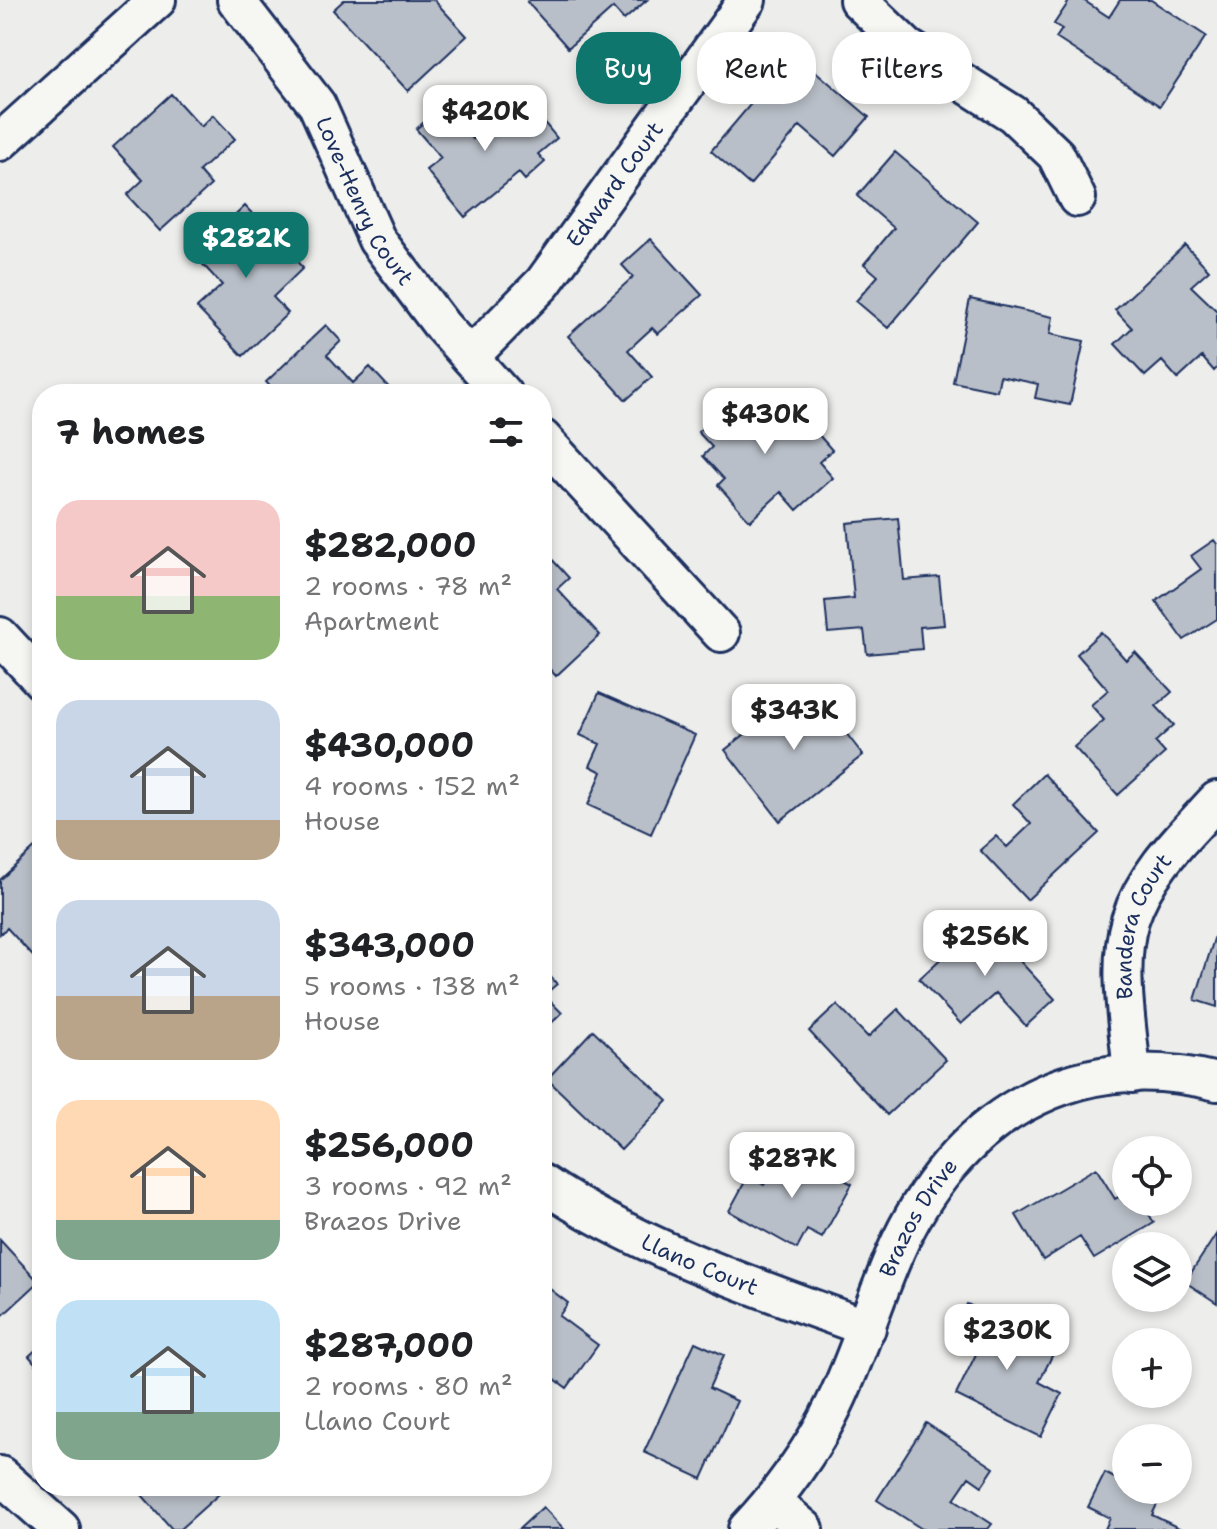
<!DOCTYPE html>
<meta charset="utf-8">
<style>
body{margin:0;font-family:"Shantell Sans",sans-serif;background:#f2f2f2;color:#202124;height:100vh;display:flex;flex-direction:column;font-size:30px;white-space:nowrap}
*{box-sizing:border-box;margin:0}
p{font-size:26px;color:#757577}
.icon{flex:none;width:44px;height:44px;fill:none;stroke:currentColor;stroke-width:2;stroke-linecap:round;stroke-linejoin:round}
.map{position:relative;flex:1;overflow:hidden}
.side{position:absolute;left:32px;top:384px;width:520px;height:1112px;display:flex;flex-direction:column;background:#fff;border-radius:32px;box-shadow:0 4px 12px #0003}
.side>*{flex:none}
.top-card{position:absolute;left:576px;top:32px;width:520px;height:72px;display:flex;gap:16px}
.fabs{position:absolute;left:1112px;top:1136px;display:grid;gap:16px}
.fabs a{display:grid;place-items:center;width:80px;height:80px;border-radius:50%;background:#fff;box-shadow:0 4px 12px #0003;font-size:40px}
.price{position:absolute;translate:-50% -68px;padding:0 18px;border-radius:16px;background:#fff;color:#222;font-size:26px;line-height:52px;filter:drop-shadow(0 2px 4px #0008)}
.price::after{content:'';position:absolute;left:50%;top:48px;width:24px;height:18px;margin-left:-12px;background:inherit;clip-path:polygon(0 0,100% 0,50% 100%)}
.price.selected{background:#0f766e;color:#fff}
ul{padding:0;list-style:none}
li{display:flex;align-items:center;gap:24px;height:200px;padding:0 24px}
li span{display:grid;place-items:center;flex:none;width:224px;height:160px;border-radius:24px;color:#555}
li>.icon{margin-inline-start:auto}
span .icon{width:96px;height:96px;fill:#fffc;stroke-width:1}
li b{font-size:34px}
h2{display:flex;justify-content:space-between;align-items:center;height:96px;padding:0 24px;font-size:34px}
.tag{padding:0 28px;border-radius:32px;background:#fff;box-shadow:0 4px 12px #0003;font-size:28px;line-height:72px}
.tag.selected{background:#0f766e;color:#fff}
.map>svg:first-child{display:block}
.building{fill:#b9bfc8;stroke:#1b2f5e;stroke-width:2}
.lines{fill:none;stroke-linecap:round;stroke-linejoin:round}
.minor-casing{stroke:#1b2f5e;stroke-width:42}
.minor{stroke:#f6f6f2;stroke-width:36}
.labels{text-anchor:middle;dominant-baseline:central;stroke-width:6;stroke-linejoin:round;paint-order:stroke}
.street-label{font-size:22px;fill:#1b2f5e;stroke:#f6f6f2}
</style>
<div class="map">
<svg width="1217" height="1529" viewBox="0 0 1217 1529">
<rect width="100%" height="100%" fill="#edeeec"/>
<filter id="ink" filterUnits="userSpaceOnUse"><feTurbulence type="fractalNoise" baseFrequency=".0125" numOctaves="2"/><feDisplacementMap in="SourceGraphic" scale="16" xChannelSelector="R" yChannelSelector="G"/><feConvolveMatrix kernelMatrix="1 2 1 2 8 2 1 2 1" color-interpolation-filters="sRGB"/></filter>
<g filter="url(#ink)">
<path class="building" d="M 344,0 L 434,0 L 467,36 L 408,91 L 333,10 Z
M 530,0 L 647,0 L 624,20 L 613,8 L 568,48 L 527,2 Z
M 1070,0 L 1083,0 L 1109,17 L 1120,0 L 1151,0 L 1206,36 L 1160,106 L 1056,38 L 1062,29 L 1054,24 Z
M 794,53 L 869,117 L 835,156 L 800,126 L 750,185 L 711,151 Z
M 171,94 L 201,127 L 213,115 L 235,139 L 199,171 L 211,185 L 160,231 L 127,195 L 143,180 L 113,147 Z
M 523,97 L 557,138 L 538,154 L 545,162 L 525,180 L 519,173 L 465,217 L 426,170 L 441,158 L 416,129 L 444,105 L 473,139 Z
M 895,152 L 978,222 L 888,328 L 856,301 L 878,276 L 864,264 L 894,228 L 857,196 Z
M 245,206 L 303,268 L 273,297 L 288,313 L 243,356 L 197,308 L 222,285 L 194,255 Z
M 651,239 L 702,295 L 658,334 L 652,328 L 628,350 L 652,377 L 626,400 L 568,336 L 633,277 L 622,265 Z
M 1185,245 L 1209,270 L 1191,286 L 1217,311 L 1217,368 L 1214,371 L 1202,357 L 1178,379 L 1162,361 L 1145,376 L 1115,344 L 1132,328 L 1115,310 Z
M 970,299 L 1053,317 L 1050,334 L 1084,341 L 1070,405 L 1035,398 L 1038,384 L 1000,376 L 997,391 L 953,382 Z
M 326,325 L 341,341 L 327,355 L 353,383 L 370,367 L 394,393 L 277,394 L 266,382 Z
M 747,389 L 780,425 L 797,410 L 832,450 L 819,462 L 833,478 L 797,510 L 781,492 L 750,521 L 718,485 L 724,479 L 703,456 L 712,447 L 698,432 Z
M 898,518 L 904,580 L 939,577 L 944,625 L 920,627 L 922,649 L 867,654 L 864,630 L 828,633 L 825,601 L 854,598 L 847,523 Z
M 1214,540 L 1217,544 L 1217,619 L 1184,640 L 1156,601 L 1201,569 L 1191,556 Z
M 549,556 L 569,578 L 557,589 L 600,635 L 556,676 L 542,661 L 542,563 Z
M 1101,632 L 1126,660 L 1135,652 L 1172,692 L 1156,706 L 1174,725 L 1155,742 L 1165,753 L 1118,795 L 1074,747 L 1104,720 L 1091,705 L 1108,690 L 1077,654 Z
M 808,684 L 863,755 L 780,821 L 725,750 Z
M 599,693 L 695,735 L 651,834 L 588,805 L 602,772 L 590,766 L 600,744 L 580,735 Z
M 1044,774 L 1099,833 L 1027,900 L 980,850 L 996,836 L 1007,847 L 1031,824 L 1013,804 Z
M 40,843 L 42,845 L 41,965 L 7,928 L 0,934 L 0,880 Z
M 982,920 L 1055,999 L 1026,1026 L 996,993 L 961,1024 L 919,979 Z
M 1217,929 L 1217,1007 L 1195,1000 Z
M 542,968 L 557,984 L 544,995 L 562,1013 L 542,1032 Z
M 837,1005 L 868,1037 L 898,1009 L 946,1060 L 887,1115 L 809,1031 Z
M 593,1030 L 668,1101 L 621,1150 L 547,1079 Z
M 785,1148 L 852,1184 L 822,1238 L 807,1230 L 797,1249 L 729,1211 L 748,1176 L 764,1185 Z
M 1096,1168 L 1115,1199 L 1126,1193 L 1126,1202 L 1142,1202 L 1154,1223 L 1094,1259 L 1080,1237 L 1043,1260 L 1016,1215 Z
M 1217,1233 L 1217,1303 L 1185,1282 Z
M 0,1240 L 39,1282 L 0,1318 Z
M 542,1283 L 568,1303 L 559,1316 L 598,1345 L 567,1388 L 552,1377 L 542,1390 Z
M 967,1304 L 1056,1348 L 1039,1382 L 1062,1394 L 1041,1437 L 956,1395 L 979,1348 L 952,1335 Z
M 695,1342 L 724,1355 L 709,1388 L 737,1401 L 702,1479 L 644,1452 Z
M 42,1344 L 42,1371 L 29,1356 Z
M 926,1423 L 994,1468 L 982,1486 L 969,1477 L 954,1499 L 992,1524 L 988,1529 L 922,1529 L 877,1500 Z
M 1105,1473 L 1126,1484 L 1126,1490 L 1138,1490 L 1159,1500 L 1152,1515 L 1181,1529 L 1105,1529 L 1110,1518 L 1088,1507 Z
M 134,1486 L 228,1486 L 180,1529 L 172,1529 Z
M 543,1507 L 564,1529 L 519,1529 Z"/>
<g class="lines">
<g class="minor-casing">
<g id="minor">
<path id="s1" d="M 236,0 L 317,105 L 377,240 L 442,326 L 503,394"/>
<path d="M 858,0 L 907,47 L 1013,114 L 1056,155 L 1077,198"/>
<path d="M 0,142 L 157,0"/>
<path id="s2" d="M 470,357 L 543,283 L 747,0"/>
<path d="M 542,438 L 721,633"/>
<path d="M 0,636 L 42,681"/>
<path id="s3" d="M 1132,1074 C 1128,1025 1116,967 1130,920 C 1145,872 1184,836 1217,800"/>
<path id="s4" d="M 542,1183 C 642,1250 755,1287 867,1328"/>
<path d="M 0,1475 L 61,1529"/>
<path d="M 772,1501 L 805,1529"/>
<path id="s5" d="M 747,1529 C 780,1494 813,1449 834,1405 C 858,1356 873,1303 895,1253 C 953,1120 1071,1045 1217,1082"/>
</g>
</g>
<use href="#minor" class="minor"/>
</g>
</g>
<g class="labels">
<g class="street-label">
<text stroke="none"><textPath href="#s2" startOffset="226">Edward Court</textPath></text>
<text stroke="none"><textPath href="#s1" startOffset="240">Love-Henry Court</textPath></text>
<text stroke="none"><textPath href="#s3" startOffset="152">Bandera Court</textPath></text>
<text stroke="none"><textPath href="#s5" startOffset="358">Brazos Drive</textPath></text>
<text stroke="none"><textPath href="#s4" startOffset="178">Llano Court</textPath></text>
</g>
</g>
</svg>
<div class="fabs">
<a><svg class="icon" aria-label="locate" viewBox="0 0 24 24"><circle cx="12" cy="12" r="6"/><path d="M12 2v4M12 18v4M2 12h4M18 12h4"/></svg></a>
<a><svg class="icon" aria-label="layers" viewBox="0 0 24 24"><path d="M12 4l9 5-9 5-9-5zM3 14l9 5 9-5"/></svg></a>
<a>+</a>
<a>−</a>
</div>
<b class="price" style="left:485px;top:153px">$420K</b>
<b class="price selected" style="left:246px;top:280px">$282K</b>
<b class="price" style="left:765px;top:456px">$430K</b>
<b class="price" style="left:794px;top:752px">$343K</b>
<b class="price" style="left:985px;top:978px">$256K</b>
<b class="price" style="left:792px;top:1200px">$287K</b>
<b class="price" style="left:1007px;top:1372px">$230K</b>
<div class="top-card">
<a class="tag selected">Buy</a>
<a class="tag">Rent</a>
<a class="tag">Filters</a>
</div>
<section class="side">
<h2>7 homes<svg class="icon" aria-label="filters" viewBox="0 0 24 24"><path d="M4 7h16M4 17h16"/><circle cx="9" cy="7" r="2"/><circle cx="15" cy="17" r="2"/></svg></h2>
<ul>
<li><span style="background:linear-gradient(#f6c9c9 60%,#8fb573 0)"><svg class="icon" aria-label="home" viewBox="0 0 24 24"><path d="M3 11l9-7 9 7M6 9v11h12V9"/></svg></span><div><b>$282,000</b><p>2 rooms · 78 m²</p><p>Apartment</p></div></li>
<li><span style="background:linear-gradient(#c9d6e8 75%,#b9a48a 0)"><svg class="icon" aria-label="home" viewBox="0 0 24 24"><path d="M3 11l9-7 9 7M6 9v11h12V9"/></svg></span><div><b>$430,000</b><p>4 rooms · 152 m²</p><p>House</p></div></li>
<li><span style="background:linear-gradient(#c9d6e8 60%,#b9a48a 0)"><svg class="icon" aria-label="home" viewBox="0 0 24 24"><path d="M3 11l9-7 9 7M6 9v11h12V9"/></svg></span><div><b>$343,000</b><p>5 rooms · 138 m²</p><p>House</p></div></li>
<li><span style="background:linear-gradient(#ffd9b3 75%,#7fa58c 0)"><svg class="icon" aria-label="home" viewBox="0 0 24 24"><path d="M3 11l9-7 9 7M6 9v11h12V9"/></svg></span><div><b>$256,000</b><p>3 rooms · 92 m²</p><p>Brazos Drive</p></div></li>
<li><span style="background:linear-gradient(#bfe0f5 70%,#7fa58c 0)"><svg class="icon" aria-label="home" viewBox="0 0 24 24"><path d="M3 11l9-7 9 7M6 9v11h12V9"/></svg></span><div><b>$287,000</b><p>2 rooms · 80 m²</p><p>Llano Court</p></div></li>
</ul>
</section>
</div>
